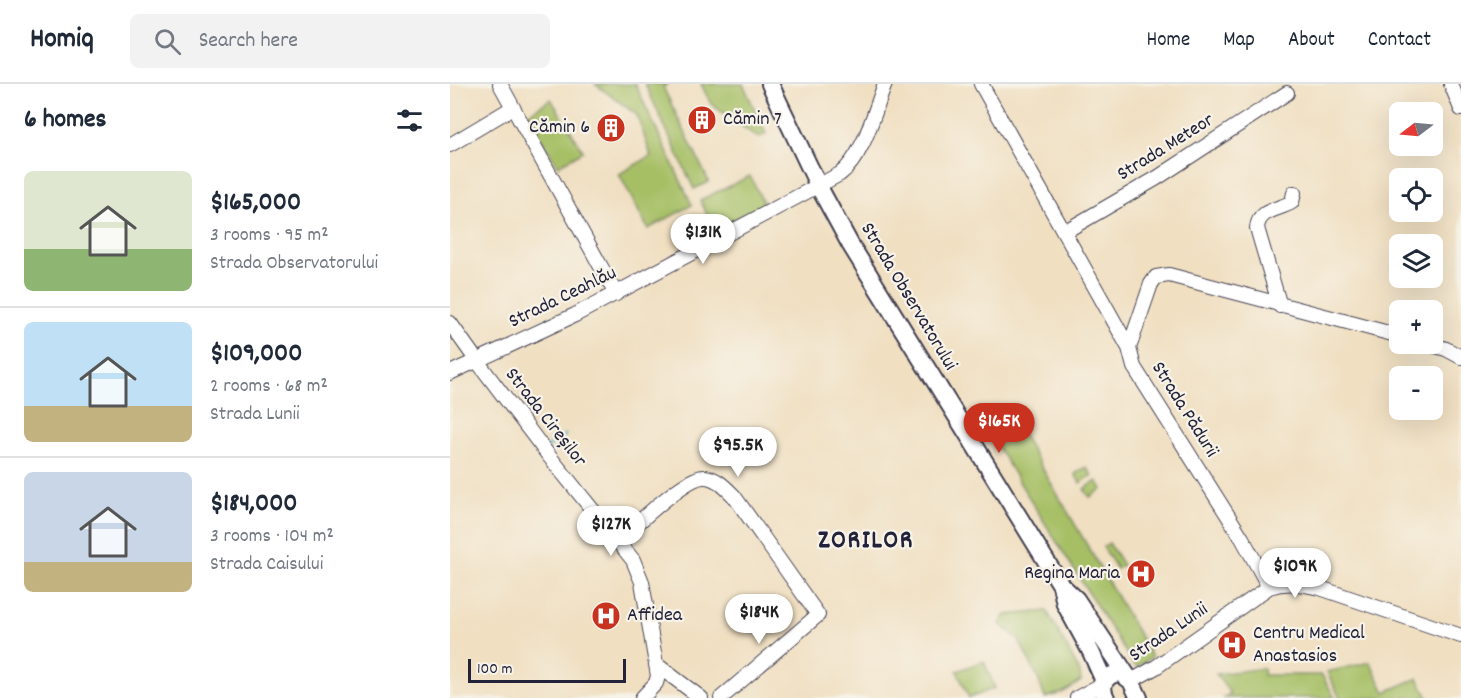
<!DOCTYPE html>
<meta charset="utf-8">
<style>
body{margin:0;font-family:Dekko,sans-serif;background:#f2f2f3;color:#1f2937;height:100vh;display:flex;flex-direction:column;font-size:22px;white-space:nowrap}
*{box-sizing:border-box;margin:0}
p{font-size:20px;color:#747a83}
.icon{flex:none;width:33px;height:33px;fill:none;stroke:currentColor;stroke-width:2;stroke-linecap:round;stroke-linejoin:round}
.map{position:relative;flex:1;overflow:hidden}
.panel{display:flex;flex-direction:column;background:#fff;width:450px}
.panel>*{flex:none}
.needle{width:39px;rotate:254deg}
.buttons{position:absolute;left:939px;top:18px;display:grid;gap:12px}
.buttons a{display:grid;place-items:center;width:54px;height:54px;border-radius:9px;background:#fff;box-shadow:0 6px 24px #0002;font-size:30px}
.scale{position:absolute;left:18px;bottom:15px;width:158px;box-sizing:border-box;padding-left:6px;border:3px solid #22223b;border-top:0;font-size:16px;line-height:21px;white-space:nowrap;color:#22223b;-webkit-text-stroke:4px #f7f3e8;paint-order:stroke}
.price{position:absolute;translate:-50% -51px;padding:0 14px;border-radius:21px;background:#fff;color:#222;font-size:20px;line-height:39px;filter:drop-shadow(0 2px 3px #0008)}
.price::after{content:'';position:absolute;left:50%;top:36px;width:18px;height:14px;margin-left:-9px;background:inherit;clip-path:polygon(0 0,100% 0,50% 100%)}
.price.current{background:#c8321e;color:#fff}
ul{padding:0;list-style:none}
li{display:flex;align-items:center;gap:18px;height:150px;padding:0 24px}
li+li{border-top:2px solid #e0e1e3}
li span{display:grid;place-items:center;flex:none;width:168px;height:120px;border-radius:9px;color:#555}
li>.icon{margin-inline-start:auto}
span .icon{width:72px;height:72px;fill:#fffc;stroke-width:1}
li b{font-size:26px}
h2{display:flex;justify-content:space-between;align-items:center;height:72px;padding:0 24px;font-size:26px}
header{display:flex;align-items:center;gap:36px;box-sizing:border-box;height:84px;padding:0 30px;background:#fff;border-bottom:2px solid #e0e1e3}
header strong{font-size:28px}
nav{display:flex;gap:33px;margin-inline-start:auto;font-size:21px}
.search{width:420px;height:54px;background:#f2f2f3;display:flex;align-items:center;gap:15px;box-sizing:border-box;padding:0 21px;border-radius:9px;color:#747a83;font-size:22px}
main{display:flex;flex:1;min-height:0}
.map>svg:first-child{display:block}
.green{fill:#a6bf65;stroke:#647050;stroke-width:1.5}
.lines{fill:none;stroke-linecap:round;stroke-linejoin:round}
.stream{stroke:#42b2b8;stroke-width:3}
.minor-casing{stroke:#413e4f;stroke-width:16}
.major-casing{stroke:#413e4f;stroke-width:20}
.minor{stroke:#fff;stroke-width:14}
.major{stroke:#fff;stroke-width:16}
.labels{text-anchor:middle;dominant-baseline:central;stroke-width:4.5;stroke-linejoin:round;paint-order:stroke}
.poi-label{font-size:20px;fill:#22223b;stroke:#f7f3e8;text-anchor:start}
.street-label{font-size:20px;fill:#22223b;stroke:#f7f3e8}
.district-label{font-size:26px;font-weight:bold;letter-spacing:1.5px;fill:#22223b;stroke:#f7f3e8}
</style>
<header>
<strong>Homiq</strong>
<div class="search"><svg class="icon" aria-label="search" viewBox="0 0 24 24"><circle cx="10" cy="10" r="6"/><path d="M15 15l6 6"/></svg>Search here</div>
<nav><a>Home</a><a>Map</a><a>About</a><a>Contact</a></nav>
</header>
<main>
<section class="panel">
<h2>6 homes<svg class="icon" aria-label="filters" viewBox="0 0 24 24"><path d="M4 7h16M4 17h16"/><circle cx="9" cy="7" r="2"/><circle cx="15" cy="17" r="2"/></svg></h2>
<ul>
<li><span style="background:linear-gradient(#dfe7d0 65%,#8fb573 0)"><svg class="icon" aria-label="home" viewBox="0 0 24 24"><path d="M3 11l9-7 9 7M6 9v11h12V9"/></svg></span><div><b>$165,000</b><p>3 rooms · 95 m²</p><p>Strada Observatorului</p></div></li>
<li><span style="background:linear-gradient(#bfe0f5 70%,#c2b280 0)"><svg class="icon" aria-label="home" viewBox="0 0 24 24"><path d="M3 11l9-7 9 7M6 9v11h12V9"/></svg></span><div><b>$109,000</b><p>2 rooms · 68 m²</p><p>Strada Lunii</p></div></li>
<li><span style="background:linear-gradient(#c9d6e8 75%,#c2b280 0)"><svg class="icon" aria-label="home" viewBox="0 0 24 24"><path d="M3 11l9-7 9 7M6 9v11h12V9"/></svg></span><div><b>$184,000</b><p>3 rooms · 104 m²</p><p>Strada Caisului</p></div></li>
</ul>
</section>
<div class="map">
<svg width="1011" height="614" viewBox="0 0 1011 614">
<rect width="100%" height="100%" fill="#f7f3e8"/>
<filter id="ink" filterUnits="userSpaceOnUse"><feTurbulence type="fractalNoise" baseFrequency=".0167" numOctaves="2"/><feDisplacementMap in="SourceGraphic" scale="12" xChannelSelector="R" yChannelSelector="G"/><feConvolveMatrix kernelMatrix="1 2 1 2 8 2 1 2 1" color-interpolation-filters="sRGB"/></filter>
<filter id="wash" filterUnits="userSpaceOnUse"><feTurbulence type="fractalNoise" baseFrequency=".008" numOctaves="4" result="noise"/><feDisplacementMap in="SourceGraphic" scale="24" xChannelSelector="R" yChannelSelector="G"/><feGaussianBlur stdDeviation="1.35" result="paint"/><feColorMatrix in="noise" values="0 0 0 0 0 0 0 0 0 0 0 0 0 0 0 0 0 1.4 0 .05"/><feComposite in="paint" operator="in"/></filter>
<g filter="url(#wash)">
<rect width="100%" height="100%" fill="#f0dfc1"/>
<path class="green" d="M 145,0 L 185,0 L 242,121 L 198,145 L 169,90 L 201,72 L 187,31 Z
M 195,0 L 218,0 L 213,3 L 259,98 L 244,105 Z
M 251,0 L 293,0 L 316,50 L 308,54 L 261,20 Z
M 101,15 L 133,67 L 108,82 L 76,31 Z
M 300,92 L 314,120 L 264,145 L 250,116 Z
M 562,332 L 702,573 L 687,583 L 683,580 L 538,348 Z
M 636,383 L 642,391 L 630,399 L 625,390 Z
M 647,397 L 652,405 L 640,413 L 634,405 Z
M 659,459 L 673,481 L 667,485 L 653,463 Z
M 597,527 L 630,588 L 631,597 L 614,608 L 595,614 L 587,592 L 568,555 L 550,540 L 556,531 Z
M 534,577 L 545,604 L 519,614 L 507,587 Z
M 920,578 L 935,608 L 968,594 L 978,614 L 890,614 L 877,588 Z
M 814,584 L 813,591 L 872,591 L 885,614 L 774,614 L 780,609 L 766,590 Z"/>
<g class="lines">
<path class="stream" d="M 97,364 L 115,351"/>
</g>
</g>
<g filter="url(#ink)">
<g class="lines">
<g class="minor-casing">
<path id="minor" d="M 50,0 L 166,210
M 531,0 L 679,264
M 1001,0 L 1011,25
M 0,61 L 62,24
M 614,148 L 707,94 L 837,9
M 830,222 L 807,144 C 809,125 829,126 842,118 L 844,109
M 0,239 L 27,277 L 99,372 L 183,476 L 192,498 L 208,592 L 206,599 L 192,614
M 979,260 L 996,265 L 1011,273
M 0,289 L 125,231 L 390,90 C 414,72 424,28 435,0
M 168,457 C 184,443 234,394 253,393 C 265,392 276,404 284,412 L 368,531 L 271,614
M 819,503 L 792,454 L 684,283 L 679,264 L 701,200 L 706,193 L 719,191 L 950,252
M 207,581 L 251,614
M 681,597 L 706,583 L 819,503 C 837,497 852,500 870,504 L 1011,552
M 627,614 L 653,600"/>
</g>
<g class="major-casing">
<path id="major" d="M 320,0 L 369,103 L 400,160 L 611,501 L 626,515 L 678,593
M 611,501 L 615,520 L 641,568 L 654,597
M 656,614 C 649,601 656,590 670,589 L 681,597 L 689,614"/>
</g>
<use href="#minor" class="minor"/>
<use href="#major" class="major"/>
</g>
</g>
<defs>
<g id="building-disc" transform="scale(1.5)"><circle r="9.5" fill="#c8321e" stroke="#f7f3e8"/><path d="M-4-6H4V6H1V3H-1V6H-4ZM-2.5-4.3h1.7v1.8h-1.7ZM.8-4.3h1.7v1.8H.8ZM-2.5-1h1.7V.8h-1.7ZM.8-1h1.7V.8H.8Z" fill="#fff"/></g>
<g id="hospital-disc" transform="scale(1.5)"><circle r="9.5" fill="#c8321e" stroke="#f7f3e8"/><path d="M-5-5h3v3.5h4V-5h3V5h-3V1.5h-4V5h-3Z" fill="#fff"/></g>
</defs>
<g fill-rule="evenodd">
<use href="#building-disc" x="252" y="36"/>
<use href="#building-disc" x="161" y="44"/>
<use href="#hospital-disc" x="691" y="490"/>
<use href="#hospital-disc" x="156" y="532"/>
<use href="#hospital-disc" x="782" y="561"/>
</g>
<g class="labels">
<g class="poi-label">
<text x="273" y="36">Cămin 7</text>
<text x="140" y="44" text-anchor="end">Cămin 6</text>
<text x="670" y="490" text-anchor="end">Regina Maria</text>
<text x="177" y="532">Affidea</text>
<text x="803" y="550">Centru Medical<tspan x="803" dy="23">Anastasios</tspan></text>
</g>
<g class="street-label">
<text transform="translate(716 64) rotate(-32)">Strada Meteor</text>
<text transform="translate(458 213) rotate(59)">Strada Observatorului</text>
<text transform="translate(113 214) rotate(-26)">Strada Ceahlău</text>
<text transform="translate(734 326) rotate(58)">Strada Pădurii</text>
<text transform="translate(95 334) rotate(52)">Strada Cireșilor</text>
<text transform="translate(719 549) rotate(-34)">Strada Lunii</text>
</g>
<g class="district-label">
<text x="416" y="457">ZORILOR</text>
</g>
</g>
</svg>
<div class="buttons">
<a><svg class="needle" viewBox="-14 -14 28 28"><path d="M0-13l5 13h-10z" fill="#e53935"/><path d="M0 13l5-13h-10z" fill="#747a83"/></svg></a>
<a><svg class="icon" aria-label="locate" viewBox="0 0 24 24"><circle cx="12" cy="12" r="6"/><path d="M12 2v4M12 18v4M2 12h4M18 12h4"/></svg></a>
<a><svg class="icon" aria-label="layers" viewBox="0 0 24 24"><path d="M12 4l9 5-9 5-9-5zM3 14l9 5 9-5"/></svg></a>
<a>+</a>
<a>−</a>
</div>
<div class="scale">100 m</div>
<b class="price" style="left:253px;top:181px">$131K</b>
<b class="price current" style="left:549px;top:370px">$165K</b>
<b class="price" style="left:288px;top:394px">$95.5K</b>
<b class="price" style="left:161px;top:473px">$127K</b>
<b class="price" style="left:845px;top:515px">$109K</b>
<b class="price" style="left:309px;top:561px">$184K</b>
</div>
</main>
